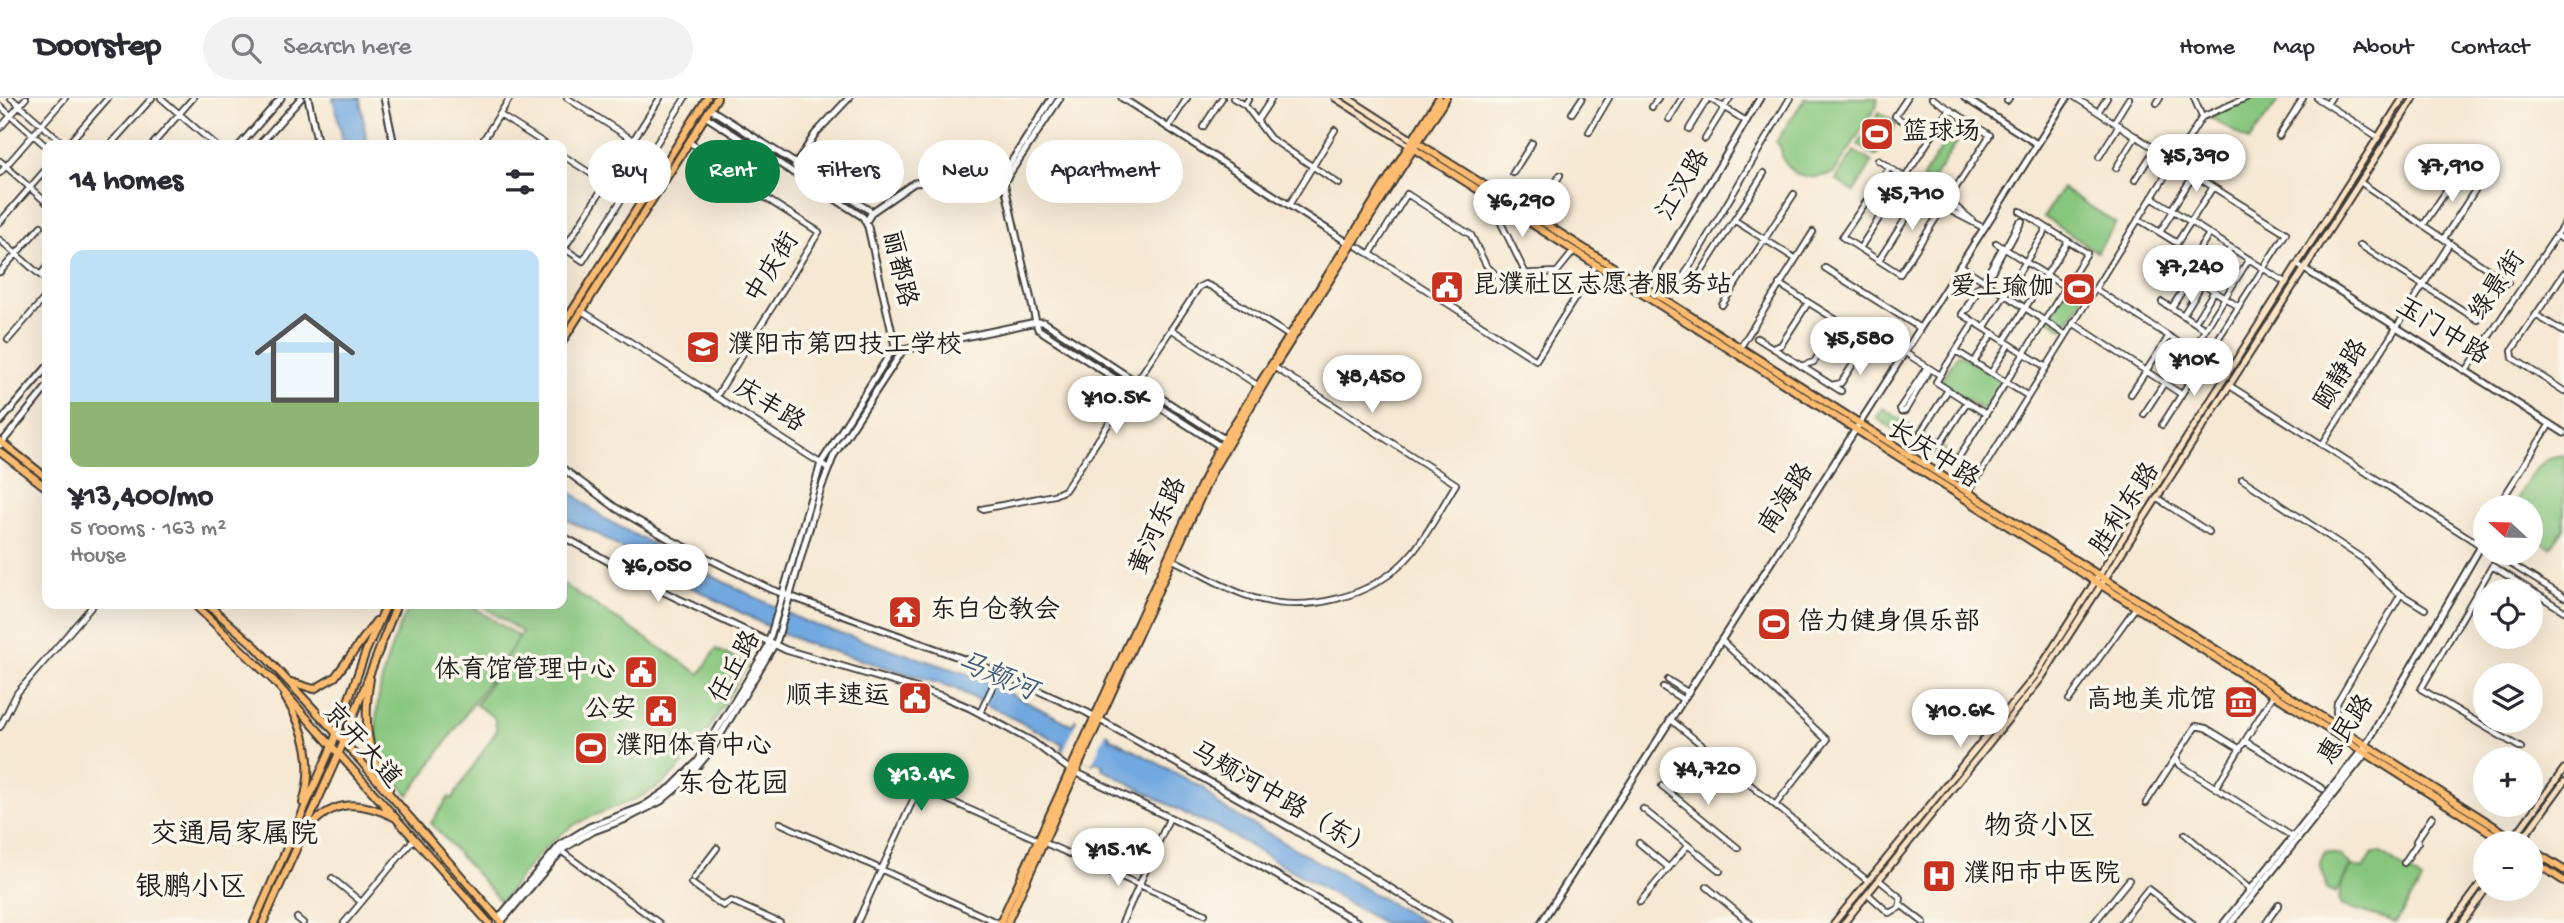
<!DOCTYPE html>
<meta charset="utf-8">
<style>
body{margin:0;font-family:"Gochi Hand","LXGW WenKai TC",sans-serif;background:#f2f2f3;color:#2b2b33;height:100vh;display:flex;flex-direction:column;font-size:26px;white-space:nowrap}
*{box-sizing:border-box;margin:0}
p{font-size:23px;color:#7c7c81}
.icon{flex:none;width:38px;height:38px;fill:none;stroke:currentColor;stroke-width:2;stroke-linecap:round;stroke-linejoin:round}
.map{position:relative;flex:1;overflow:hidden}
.side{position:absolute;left:42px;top:42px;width:525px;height:469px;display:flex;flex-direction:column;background:#fff;border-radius:14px;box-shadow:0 7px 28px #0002}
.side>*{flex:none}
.banner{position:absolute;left:588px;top:42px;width:665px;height:63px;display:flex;gap:14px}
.needle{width:46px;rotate:292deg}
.fabs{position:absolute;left:2473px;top:397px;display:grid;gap:14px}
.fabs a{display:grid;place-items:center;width:70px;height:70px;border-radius:50%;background:#fff;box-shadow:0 7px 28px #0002;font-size:35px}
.price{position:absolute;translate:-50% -60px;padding:0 16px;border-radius:24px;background:#fff;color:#222;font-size:23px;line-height:46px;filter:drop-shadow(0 2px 4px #0008)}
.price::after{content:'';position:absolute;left:50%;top:42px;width:21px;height:16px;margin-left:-10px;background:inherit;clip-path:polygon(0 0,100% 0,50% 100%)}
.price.on{background:#0b8043;color:#fff}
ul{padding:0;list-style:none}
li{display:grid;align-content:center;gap:14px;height:371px;padding:0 28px}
li span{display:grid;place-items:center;height:217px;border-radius:14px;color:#555}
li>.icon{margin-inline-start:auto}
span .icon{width:126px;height:126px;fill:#fffc;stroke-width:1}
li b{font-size:30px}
h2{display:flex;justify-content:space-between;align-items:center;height:84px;padding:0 28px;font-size:30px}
.chip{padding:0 24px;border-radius:32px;background:#fff;box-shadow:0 7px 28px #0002;font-size:24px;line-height:63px}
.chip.on{background:#0b8043;color:#fff}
header{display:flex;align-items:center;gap:42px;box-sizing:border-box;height:98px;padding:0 35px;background:#fff;border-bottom:2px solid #e1e1e2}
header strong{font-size:33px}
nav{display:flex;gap:38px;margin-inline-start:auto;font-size:24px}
.search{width:490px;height:63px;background:#f2f2f3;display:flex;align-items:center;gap:18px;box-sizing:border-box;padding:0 24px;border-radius:38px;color:#7c7c81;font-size:26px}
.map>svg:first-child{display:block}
.green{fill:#86c67d;stroke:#51714c;stroke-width:2}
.water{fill:#72a8e0;stroke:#47627e;stroke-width:2}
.pier{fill:#f6e8d2}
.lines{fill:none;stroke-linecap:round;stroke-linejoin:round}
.minor-casing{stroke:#3d3b37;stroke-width:8}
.tertiary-casing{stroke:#3d3b37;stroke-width:9}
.secondary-casing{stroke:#3d3b37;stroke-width:9}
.primary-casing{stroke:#3d3b37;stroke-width:10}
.minor{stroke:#fff;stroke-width:4.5}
.tertiary{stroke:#fff;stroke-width:5}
.secondary{stroke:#fee4c6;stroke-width:5}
.primary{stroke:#fdbc70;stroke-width:6}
.labels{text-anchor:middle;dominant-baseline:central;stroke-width:7;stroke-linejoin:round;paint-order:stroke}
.poi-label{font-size:26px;fill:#1c1c1c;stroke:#fbf7ec;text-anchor:start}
.street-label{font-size:26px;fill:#1c1c1c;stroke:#fbf7ec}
.water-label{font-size:28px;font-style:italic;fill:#435b74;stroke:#fbf7ec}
.neighbourhood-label{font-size:28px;fill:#1c1c1c;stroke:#fbf7ec}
</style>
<header>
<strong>Doorstep</strong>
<div class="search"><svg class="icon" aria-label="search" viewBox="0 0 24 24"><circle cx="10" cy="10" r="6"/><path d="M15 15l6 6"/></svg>Search here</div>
<nav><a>Home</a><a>Map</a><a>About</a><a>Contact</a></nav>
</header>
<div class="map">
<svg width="2564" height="825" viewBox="0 0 2564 825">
<rect width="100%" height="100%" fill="#fbf7ec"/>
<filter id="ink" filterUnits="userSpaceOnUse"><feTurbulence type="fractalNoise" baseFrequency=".0143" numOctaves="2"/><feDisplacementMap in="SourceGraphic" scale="14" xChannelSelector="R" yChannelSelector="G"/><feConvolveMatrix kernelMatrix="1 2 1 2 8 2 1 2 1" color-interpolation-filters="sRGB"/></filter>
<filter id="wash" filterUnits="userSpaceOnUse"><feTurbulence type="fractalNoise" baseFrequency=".00686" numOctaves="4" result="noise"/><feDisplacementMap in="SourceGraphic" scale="28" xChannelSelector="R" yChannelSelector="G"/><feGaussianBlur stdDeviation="1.57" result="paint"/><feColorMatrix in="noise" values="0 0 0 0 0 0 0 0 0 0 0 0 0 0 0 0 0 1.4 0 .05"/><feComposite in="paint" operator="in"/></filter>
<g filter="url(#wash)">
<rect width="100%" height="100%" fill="#f6e8d2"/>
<path class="green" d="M 1805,0 L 1878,0 L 1876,9 L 1834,75 C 1815,82 1792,82 1783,60 C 1780,53 1783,50 1776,44 Z
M 2251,0 L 2280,0 L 2249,43 L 2215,22 L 2206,20 Z
M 1879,14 L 1897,25 L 1876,58 L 1858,47 Z
M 1960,21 L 1968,27 L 1930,86 L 1922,81 Z
M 1854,53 L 1872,64 L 1854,94 L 1836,82 Z
M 2062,90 L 2116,125 L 2097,154 L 2044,119 Z
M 2067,189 L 2083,200 L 2063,231 L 2047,221 Z
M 1958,256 L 2003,284 L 1985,313 L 1940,285 Z
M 1883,310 L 1947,352 L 1953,360 L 1951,368 L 1876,320 Z
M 2564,357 L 2564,430 L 2551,450 L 2536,441 L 2531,443 L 2530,410 L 2514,409 C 2523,388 2538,357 2564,357 Z
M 562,485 L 700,576 L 716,551 L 747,567 C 723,606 702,652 667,682 C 638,706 602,710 571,729 C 542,748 522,777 501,804 L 431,725 L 449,699 L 452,701 L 497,632 L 494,619 L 476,607 L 519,540 L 409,697 C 402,689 393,681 388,672 C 361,628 388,546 411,506 L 469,506 L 519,539 L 522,534 L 480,506 L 562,506 Z
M 2325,754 L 2340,757 L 2351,767 L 2336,795 L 2327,791 L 2320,764 Z
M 2373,755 L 2381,755 L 2422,783 L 2396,824 L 2340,807 C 2338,794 2343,779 2352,768 L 2363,771 Z"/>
<path class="water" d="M 333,0 L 360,0 L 367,47 L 344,47 Z
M 562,387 L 605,421 L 710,477 L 806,524 L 977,579 L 1072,627 L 1075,622 L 1110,637 L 1109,641 L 1117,643 L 1203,690 L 1220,708 L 1425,825 L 1383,825 L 1213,727 L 1194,720 L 1102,671 L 1103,667 L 1095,663 L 1093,666 L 1061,651 L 1063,646 L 954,590 L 805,545 L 765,527 L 652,469 L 594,434 L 562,420 Z"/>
<path class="pier" d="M 1078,621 L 1106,634 L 1092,666 L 1063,654 Z"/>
</g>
<g filter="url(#ink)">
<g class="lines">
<g class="minor-casing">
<path id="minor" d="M 11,0 L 65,47
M 161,0 L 215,47
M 567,0 L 633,42
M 1233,0 L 1245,7 L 1270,40 L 1339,86
M 1709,0 L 1746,23
M 1907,0 L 1895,18 L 1930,41
M 2076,0 L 2174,63
M 2194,0 L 2202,19
M 2317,0 L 2378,39
M 2007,3 L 2009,0
M 2157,5 L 2160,0
M 2327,6 L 2331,0
M 1245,7 L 1249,0
M 0,8 L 47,49
M 1652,9 L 1658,0
M 2098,14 L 2107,0
M 1572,15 L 1582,0
M 500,17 L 547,47
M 1669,21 L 1682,0
M 1257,23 L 1272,0
M 2114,24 L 2129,0
M 1203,29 L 1222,0
M 0,30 L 26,0
M 1168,30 L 1187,0
M 1689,31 L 1708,0
M 1589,34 L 1609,0
M 2279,38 L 2303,0
M 1705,41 L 1730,0
M 689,44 L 715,61 L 712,66 L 819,134 L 716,299
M 67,47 L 108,0
M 110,47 L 152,0
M 152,47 L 193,0
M 480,47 L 510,0
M 562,57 L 624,97
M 2099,59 L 2119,27
M 1878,62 L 1945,106 L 1945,110 L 1984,130
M 0,63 L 47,105
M 1889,70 L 1842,139 L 1900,176 L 1990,37 L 1932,0
M 2116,70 L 2136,38
M 0,75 L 65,0
M 1513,75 L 1532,45
M 2194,77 L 2286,135 L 2218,241
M 2135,82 L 2155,51
M 2360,84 L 2508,185
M 1547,99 L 1560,77
M 2152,99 L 2286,185
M 1946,105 L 1950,104 L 1972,122
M 1289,107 L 1335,32
M 1888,107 L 1907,120
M 1509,109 L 1500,123 L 1526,176
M 2171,112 L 2201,66
M 2138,121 L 2177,145 L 2213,89
M 1734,122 L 1796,161
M 2022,123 L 2009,147 L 2006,148 L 2019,124 Z
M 0,124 L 47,70
M 2424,126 L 2460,73
M 2160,134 L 2173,113
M 2209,136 L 2185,174 L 2239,209
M 2556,137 L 2564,142
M 2444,140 L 2479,86
M 0,142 L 47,183
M 1996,145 L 2065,189
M 2360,147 L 2478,222
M 562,149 L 583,163 L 685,0
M 1358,149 L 1370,156 L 1407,96 L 1471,137 L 1486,167 L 1496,177 L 1557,174 L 1574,153
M 1860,150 L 1949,11
M 2004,151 L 1989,179 L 1985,180 L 2001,152 Z
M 562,154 L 660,0
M 1370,156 L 1536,262 L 1596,167
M 1879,162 L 1924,92
M 1960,167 L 2066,237
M 1825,170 L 1920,230
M 0,174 L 41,128
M 2564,175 L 2512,252 L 2513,260 L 2564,293
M 40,177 L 47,169
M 1682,181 L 1790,0
M 1779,186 L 1900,262
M 1693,187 L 1764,75
M 1980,188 L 1968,211 L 1965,212 L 1978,189 Z
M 2206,188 L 2230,150
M 2095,191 L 2208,263 L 2209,261 L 2229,273
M 2162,204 L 2205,231
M 1722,207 L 1794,96
M 2172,209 L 2192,178
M 1965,212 L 1962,216 L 2046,269
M 582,213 L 828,370
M 2183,217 L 2203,185
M 2536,217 L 2564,234
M 1974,224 L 1936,284 L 1986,316
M 2195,224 L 2214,193
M 2073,225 L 2181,296
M 1984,230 L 2047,130
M 1171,231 L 1257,287
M 1757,240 L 1841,293
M 8,242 L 47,197
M 2004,243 L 2068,143
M 1740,250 L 1813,134
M 1773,250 L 1781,247 L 1808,205
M 1956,253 L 2028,298
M 2192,253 L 2249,161
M 1904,254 L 1940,277
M 1974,264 L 1993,235
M 1801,268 L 1814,264 L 1839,224
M 1927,269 L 1900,310 L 1901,314 L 1905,313 L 1930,271
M 2466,273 L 2564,126
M 1991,275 L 2009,246
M 1832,287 L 1841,285 L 1868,243
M 2230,288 L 2485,450
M 2131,296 L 2169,238
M 2144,316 L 2187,250
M 2162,327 L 2204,261
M 1921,334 L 1948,292
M 1940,346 L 1967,304
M 2322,347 L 2450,145
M 1954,367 L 2087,155 L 2020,113
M 2242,381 L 2363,461 L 2394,492 L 2425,511
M 1968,395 L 2202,19 L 2246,0
M 2158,401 L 2209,434
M 2497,410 L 2550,326
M 982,411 L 1054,397 L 1065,392 L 1199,189 L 1205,186 L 1212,189 L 1288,237
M 2475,444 L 2485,428
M 2493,455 L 2564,499
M 1173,462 C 1197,473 1220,488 1245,497 C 1302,518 1374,501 1413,454 C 1430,433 1442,408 1456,386 L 1274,269
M 1721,542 L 1827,642 L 1775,707
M 1668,582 L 1687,594
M 1663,589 L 1682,601
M 2069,602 L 2136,509
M 2336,614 L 2337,605 L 2401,496
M 980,615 L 999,575
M 1670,621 L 1868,783
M 0,629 L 17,595 L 94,506
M 2245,643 L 2323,691
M 2521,650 L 2421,591 L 2492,468 L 2564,513
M 2176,659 L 2180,667 L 2293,739
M 1662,688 L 1738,750
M 2216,689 L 2274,596
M 2146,705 L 2196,628 L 2206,630 L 2240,651
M 1643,711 L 1720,773
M 780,725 L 998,825
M 2185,736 L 2251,792
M 2416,743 L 2432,719
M 1639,745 L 1669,770
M 561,753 L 659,825
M 2404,765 L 2418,744
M 332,780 L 361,804
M 694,780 L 717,750
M 691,785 L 723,808 L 731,803 L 780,825
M 1707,789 L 1750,825
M 1868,796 L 1889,815 L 1899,810 L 1901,800 L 1879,782
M 1640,804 L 1688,747
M 1901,807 L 1924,825
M 297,820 L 303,825
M 344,825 L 414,741
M 857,825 L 919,689 L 1205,816
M 1122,825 L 1169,721
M 2094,825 L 2129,782
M 2121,825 L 2148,791 L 2192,825
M 2266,825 L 2279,806"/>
</g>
<g class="tertiary-casing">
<path id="tertiary" d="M 308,0 L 318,47
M 384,0 L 394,47
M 1122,0 L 1347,144
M 1965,0 L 2037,46
M 710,11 L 872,114 L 866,124
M 705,18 L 863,119 L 868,129 L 895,248 L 903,252 L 1036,224 L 1004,84 L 1006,72 L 1052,0
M 240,47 L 281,0
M 259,47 L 301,0
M 795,68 L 815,36 L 849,0
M 872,114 L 914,85 L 939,83 L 973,95 L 1004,84 L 1060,0
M 2298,167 L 2564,335
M 1643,196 L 1760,0
M 1036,224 L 1038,231 L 1223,350
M 1036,224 L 1044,224 L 1226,342
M 0,324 L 47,269
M 0,347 L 47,289
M 562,370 L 616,410 L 671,442 L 770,491 L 983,568 L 1086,614 L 1291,730 L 1448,825
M 562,438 L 666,495 L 786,552 L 942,598 L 970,610 L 1033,644 L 1069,671 L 1214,741 L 1359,825
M 498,821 L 560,747 L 589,729 L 642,709 L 672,689 L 698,663 L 767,550 L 821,365 L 895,248
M 501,824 L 563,751 L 591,734 L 626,721 L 661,703 L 688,680 L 712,651 L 777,542 L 820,393 L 834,357 L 903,252
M 1541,825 L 2067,0
M 2224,825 L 2366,647 L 2481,448
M 2231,825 L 2370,650"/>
</g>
<g class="secondary-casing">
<path id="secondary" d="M 1335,0 L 1412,49
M 1348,0 L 1416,44
M 2512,742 L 2564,671
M 2519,746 L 2564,684
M 1834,825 L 2035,578 L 2403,0
M 1844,825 L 2040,582 L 2414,0
M 2452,825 L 2485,780
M 2462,825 L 2486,791"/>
</g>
<g class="primary-casing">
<path id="primary" d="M 1418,45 L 2522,746
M 1414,51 L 2509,746
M 562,229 L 707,0
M 562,244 L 717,0
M 0,343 L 47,380
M 0,354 L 47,390
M 194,506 L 274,583 L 489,825
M 207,506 L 256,549 L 337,636 L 502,825
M 370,581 C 363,621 366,656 389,691
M 291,584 L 314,591 L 335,579 L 376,523
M 285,599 C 306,633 315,666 303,705
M 308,731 C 334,700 361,703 394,719
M 2530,751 L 2564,772
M 2530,761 L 2564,783
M 254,825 L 332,648 L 366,553 L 387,506
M 263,825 L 339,655 L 397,506
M 1000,825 L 1216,355 L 1439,0
M 1007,825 L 1213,372 L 1274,269 L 1446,0"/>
</g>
<use href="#minor" class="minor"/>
<use href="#tertiary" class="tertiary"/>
<use href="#secondary" class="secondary"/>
<use href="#primary" class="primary"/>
</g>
</g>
<defs>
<g id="stadium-square" transform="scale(1.75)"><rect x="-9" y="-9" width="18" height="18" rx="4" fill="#c8321e" stroke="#fbf7ec"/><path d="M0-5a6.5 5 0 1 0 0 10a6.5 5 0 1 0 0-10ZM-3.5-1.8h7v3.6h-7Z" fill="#fff"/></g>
<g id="civic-square" transform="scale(1.75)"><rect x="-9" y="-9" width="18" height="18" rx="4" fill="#c8321e" stroke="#fbf7ec"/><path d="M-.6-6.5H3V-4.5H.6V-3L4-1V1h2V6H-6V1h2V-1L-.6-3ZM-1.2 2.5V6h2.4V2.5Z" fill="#fff"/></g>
<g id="university-square" transform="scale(1.75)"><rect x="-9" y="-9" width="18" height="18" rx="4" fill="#c8321e" stroke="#fbf7ec"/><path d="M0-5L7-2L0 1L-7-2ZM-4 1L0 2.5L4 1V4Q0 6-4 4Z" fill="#fff"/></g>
<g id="temple-square" transform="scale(1.75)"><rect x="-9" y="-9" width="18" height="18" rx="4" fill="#c8321e" stroke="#fbf7ec"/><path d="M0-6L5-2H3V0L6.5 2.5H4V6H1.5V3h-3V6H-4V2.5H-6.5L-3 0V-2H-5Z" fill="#fff"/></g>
<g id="museum-square" transform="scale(1.75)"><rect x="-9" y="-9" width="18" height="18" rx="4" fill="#c8321e" stroke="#fbf7ec"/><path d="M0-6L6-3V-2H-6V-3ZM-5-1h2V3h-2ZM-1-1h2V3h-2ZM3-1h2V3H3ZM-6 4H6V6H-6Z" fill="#fff"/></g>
<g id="hospital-square" transform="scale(1.75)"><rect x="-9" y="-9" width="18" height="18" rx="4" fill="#c8321e" stroke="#fbf7ec"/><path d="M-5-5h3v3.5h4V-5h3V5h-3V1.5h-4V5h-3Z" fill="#fff"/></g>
</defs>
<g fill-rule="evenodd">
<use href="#stadium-square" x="1877" y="36"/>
<use href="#civic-square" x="1447" y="189"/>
<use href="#stadium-square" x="2079" y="191"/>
<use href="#university-square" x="703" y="249"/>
<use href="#temple-square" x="905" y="514"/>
<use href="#stadium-square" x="1774" y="526"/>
<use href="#civic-square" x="641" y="574"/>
<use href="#civic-square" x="915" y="600"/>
<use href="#museum-square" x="2241" y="604"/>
<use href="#civic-square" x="661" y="613"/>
<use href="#stadium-square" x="591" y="650"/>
<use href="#hospital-square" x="1939" y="778"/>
</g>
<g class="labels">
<g class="poi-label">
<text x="1902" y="36">篮球场</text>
<text x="1472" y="189">昆濮社区志愿者服务站</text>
<text x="2054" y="191" text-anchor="end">爱上瑜伽</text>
<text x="728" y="249">濮阳市第四技工学校</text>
<text x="930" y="514">东白仓教会</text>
<text x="1798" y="526">倍力健身俱乐部</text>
<text x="616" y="574" text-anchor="end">体育馆管理中心</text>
<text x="890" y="600" text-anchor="end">顺丰速运</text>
<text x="2216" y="604" text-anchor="end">高地美术馆</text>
<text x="636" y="613" text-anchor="end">公安</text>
<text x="616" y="650">濮阳体育中心</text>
<text x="1964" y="778">濮阳市中医院</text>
</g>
<g class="street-label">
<text transform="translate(1685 88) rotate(-59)">江汉路</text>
<text transform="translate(774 171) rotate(-58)">中庆街</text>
<text transform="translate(897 171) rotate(77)">丽都路</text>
<text transform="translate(2499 189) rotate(-56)">绿景街</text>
<text transform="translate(2441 235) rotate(32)">玉门中路</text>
<text transform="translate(2343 278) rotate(-58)">颐静路</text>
<text transform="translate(768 309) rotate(32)">庆丰路</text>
<text transform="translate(1932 358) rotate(33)">长庆中路</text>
<text transform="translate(1788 402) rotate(-57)">南海路</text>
<text transform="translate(2127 412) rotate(-57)">胜利东路</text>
<text transform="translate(1160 429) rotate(-66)">黄河东路</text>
<text transform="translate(737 570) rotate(-61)">任丘路</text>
<text transform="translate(2348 633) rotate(-56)">惠民路</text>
<text transform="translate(360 649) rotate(48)">京开大道</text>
<text transform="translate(1281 704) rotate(30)">马颊河中路（东）</text>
</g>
<g class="water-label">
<text transform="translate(996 580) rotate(23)">马颊河</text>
</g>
<g class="neighbourhood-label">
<text x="733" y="688">东仓花园</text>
<text x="2040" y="730">物资小区</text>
<text x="234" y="738">交通局家属院</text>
<text x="191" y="791">银鹏小区</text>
</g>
</g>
</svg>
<div class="fabs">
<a><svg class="needle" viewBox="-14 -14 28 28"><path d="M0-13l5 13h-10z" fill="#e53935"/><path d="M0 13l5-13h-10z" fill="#7c7c81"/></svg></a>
<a><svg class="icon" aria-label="locate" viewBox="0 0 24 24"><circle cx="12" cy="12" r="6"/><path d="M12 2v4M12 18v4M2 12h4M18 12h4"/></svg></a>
<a><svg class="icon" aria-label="layers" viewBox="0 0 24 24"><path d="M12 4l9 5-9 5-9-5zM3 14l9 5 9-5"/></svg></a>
<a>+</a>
<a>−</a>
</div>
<b class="price" style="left:2196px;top:96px">¥5,390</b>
<b class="price" style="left:2452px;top:106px">¥7,910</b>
<b class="price" style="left:1912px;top:134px">¥5,710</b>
<b class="price" style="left:1522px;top:141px">¥6,290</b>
<b class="price" style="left:2191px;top:207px">¥7,240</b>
<b class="price" style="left:1860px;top:279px">¥5,580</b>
<b class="price" style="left:2194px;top:300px">¥10K</b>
<b class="price" style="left:1372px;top:317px">¥8,450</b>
<b class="price" style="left:1116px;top:338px">¥10.5K</b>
<b class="price" style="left:658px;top:506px">¥6,050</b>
<b class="price" style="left:1960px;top:651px">¥10.6K</b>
<b class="price" style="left:1708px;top:709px">¥4,720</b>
<b class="price on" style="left:921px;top:715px">¥13.4K</b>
<b class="price" style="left:1118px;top:790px">¥15.1K</b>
<div class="banner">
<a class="chip">Buy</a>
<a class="chip on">Rent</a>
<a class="chip">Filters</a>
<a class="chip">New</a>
<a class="chip">Apartment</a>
</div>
<section class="side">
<h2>14 homes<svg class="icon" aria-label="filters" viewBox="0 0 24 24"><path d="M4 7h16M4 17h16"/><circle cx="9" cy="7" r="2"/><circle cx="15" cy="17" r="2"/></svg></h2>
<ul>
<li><span style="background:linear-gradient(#bfe0f5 70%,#8fb573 0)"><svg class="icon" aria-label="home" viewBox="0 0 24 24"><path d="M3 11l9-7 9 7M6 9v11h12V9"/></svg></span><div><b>¥13,400/mo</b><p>5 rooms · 163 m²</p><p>House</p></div></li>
</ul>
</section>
</div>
